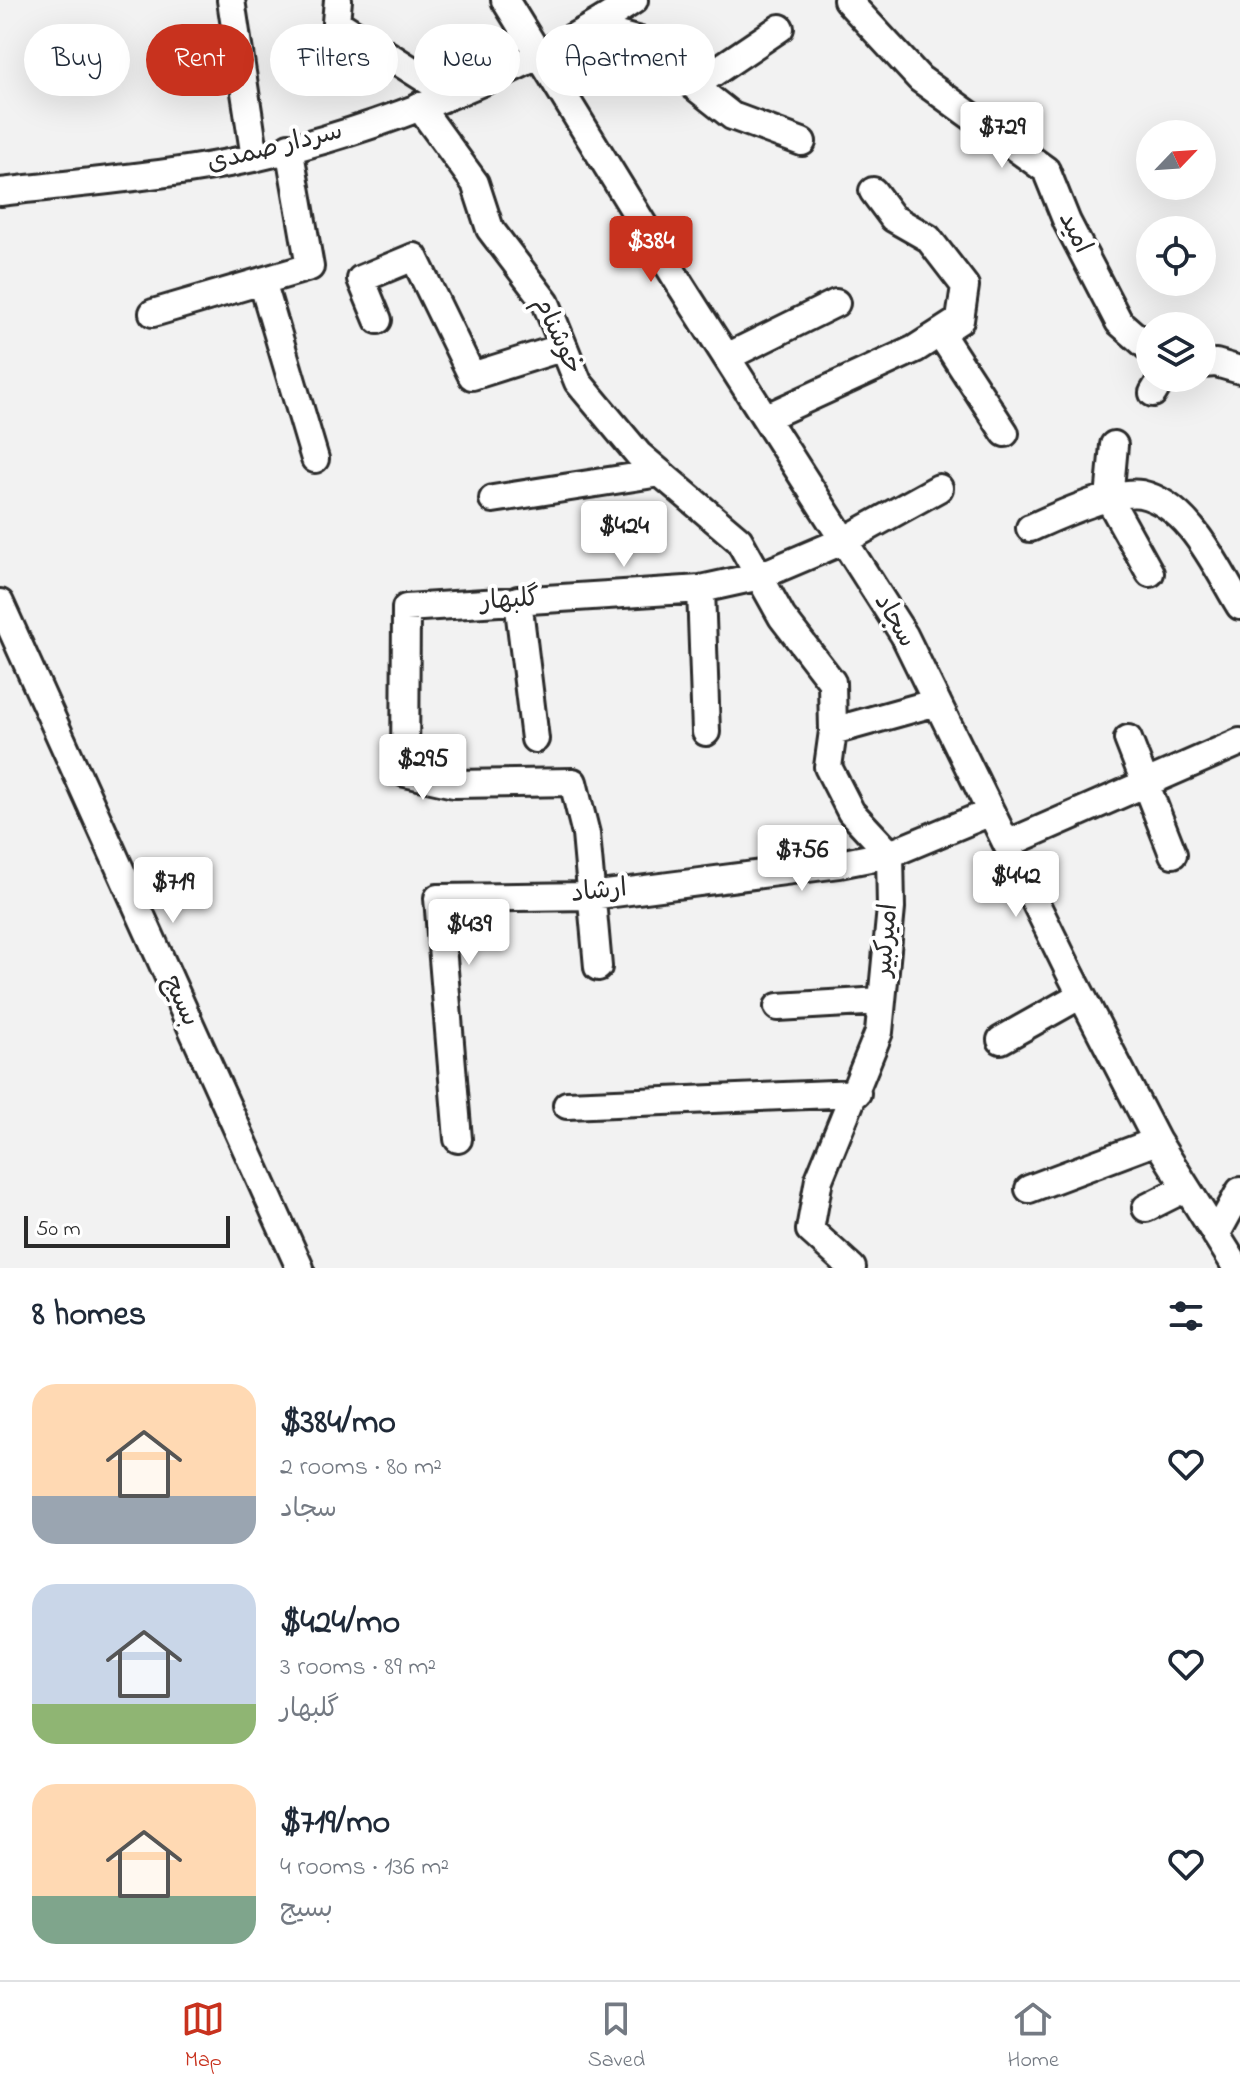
<!DOCTYPE html>
<meta charset="utf-8">
<style>
body{margin:0;font-family:"Indie Flower","Playpen Sans Arabic",sans-serif;background:#f6f6f7;color:#1f2937;height:100vh;display:flex;flex-direction:column;font-size:30px;white-space:nowrap}
*{box-sizing:border-box;margin:0}
p{font-size:26px;color:#747a83}
.icon{flex:none;width:44px;height:44px;fill:none;stroke:currentColor;stroke-width:2;stroke-linecap:round;stroke-linejoin:round}
.map{position:relative;height:1268px;overflow:hidden}
.details{display:flex;flex-direction:column;background:#fff;flex:1}
.details>*{flex:none}
.hud{position:absolute;left:24px;top:24px;width:800px;height:72px;display:flex;gap:16px}
.needle{width:52px;rotate:65deg}
.buttons{position:absolute;left:1136px;top:120px;display:grid;gap:16px}
.buttons a{display:grid;place-items:center;width:80px;height:80px;border-radius:50%;background:#fff;box-shadow:0 8px 32px #0002;font-size:40px}
.scale{position:absolute;left:24px;bottom:20px;width:206px;box-sizing:border-box;padding-left:8px;border:4px solid #2b2b2b;border-top:0;font-size:22px;line-height:28px;white-space:nowrap;color:#2b2b2b;-webkit-text-stroke:6px #fff;paint-order:stroke}
.price{position:absolute;translate:-50% -68px;padding:0 18px;border-radius:8px;background:#fff;color:#222;font-size:26px;line-height:52px;filter:drop-shadow(0 2px 4px #0008)}
.price::after{content:'';position:absolute;left:50%;top:48px;width:24px;height:18px;margin-left:-12px;background:inherit;clip-path:polygon(0 0,100% 0,50% 100%)}
.price.current{background:#c8321e;color:#fff}
ul{padding:0;list-style:none}
li{display:flex;align-items:center;gap:24px;height:200px;padding:0 32px}
li span{display:grid;place-items:center;flex:none;width:224px;height:160px;border-radius:24px;color:#555}
li>.icon{margin-inline-start:auto}
span .icon{width:96px;height:96px;fill:#fffc;stroke-width:1}
li b{font-size:34px}
h2{display:flex;justify-content:space-between;align-items:center;height:96px;padding:0 32px;font-size:34px}
.pill{padding:0 28px;border-radius:36px;background:#fff;box-shadow:0 8px 32px #0002;font-size:28px;line-height:72px}
.pill.current{background:#c8321e;color:#fff}
.tab-bar{display:flex;justify-content:space-around;align-items:center;height:112px;border-top:2px solid #e0e1e3;background:#fff;font-size:22px;color:#747a83}
.tab-bar a{display:grid;justify-items:center;gap:4px}
.tab-bar .current{color:#c8321e}
.map>svg:first-child{display:block}
.lines{fill:none;stroke-linecap:round;stroke-linejoin:round}
.minor-casing{stroke:#2b2b2b;stroke-width:32}
.minor{stroke:#fff;stroke-width:26}
.labels{text-anchor:middle;dominant-baseline:central;stroke-width:8;stroke-linejoin:round;paint-order:stroke}
.street-label{font-size:26px;fill:#2b2b2b;stroke:#fff}
</style>
<div class="map">
<svg width="1240" height="1268" viewBox="0 0 1240 1268">
<rect width="100%" height="100%" fill="#f2f2f2"/>
<filter id="ink" filterUnits="userSpaceOnUse"><feTurbulence type="fractalNoise" baseFrequency=".0125" numOctaves="2"/><feDisplacementMap in="SourceGraphic" scale="16" xChannelSelector="R" yChannelSelector="G"/><feConvolveMatrix kernelMatrix="1 2 1 2 8 2 1 2 1" color-interpolation-filters="sRGB"/></filter>
<g filter="url(#ink)">
<g class="lines">
<g class="minor-casing">
<path id="minor" d="M 231,0 L 255,158
M 338,0 L 336,22 L 449,94
M 505,0 L 681,286 L 904,635 L 1070,973 L 1157,1141 L 1237,1268
M 847,0 L 920,79 L 1046,170 L 1067,222 L 1119,322 L 1150,349
M 592,28 L 658,46 L 694,86 L 732,116 L 802,142
M 694,86 L 780,28
M 419,106 L 475,183 L 490,229 L 546,303 L 578,382 L 639,455 L 739,540 L 782,617 L 832,682 L 833,731 L 828,767 L 851,812 L 890,854 L 891,908 L 879,1032 L 819,1179 L 810,1230 L 852,1268
M 0,192 C 84,182 171,176 253,158 C 375,131 531,70 634,0
M 262,281 L 315,459
M 153,313 L 310,267 L 289,147
M 378,320 L 361,279 L 414,257 L 472,376 L 564,347
M 940,333 L 1005,433
M 727,357 L 836,303
M 1202,364 L 1216,363 L 1240,370
M 1153,393 L 1162,378
M 767,417 L 915,349 L 960,320 L 965,286 L 928,238 L 893,218 L 873,191
M 1114,445 L 1109,499 L 1150,573
M 493,499 L 660,473
M 1030,528 C 1055,517 1115,489 1141,494 C 1190,505 1216,567 1240,606
M 701,589 L 706,732
M 518,600 L 535,739
M 0,603 L 300,1268
M 833,731 L 937,702
M 1128,739 L 1173,854
M 1007,844 L 1240,742
M 598,967 L 586,834 L 573,782 L 454,784 L 405,773 L 406,608 L 701,589 L 760,576 L 845,540 L 939,488
M 778,1007 L 882,1001
M 1001,1040 L 1081,995
M 567,1105 L 857,1093
M 458,1139 L 438,898 L 591,896 L 839,864 L 890,854 L 991,812
M 1029,1189 L 1157,1141
M 1146,1208 L 1186,1188
M 1216,1235 L 1240,1191"/>
</g>
<use href="#minor" class="minor"/>
</g>
</g>
<g class="labels">
<g class="street-label">
<text transform="translate(275 148) rotate(-14)">سردار صمدی</text>
<text transform="translate(1074 233) rotate(64)">امید</text>
<text transform="translate(557 336) rotate(65)">خوشنام</text>
<text transform="translate(510 601) rotate(-4)">گلبهار</text>
<text transform="translate(894 621) rotate(60)">سجاد</text>
<text transform="translate(599 892) rotate(-6)">ارشاد</text>
<text transform="translate(887 940) rotate(-85)">امیرکبیر</text>
<text transform="translate(180 1001) rotate(66)">بسیج</text>
</g>
</g>
</svg>
<div class="buttons">
<a><svg class="needle" viewBox="-14 -14 28 28"><path d="M0-13l5 13h-10z" fill="#e53935"/><path d="M0 13l5-13h-10z" fill="#747a83"/></svg></a>
<a><svg class="icon" aria-label="locate" viewBox="0 0 24 24"><circle cx="12" cy="12" r="6"/><path d="M12 2v4M12 18v4M2 12h4M18 12h4"/></svg></a>
<a><svg class="icon" aria-label="layers" viewBox="0 0 24 24"><path d="M12 4l9 5-9 5-9-5zM3 14l9 5 9-5"/></svg></a>
</div>
<div class="scale">50 m</div>
<b class="price" style="left:1002px;top:170px">$729</b>
<b class="price current" style="left:651px;top:284px">$384</b>
<b class="price" style="left:624px;top:569px">$424</b>
<b class="price" style="left:423px;top:802px">$295</b>
<b class="price" style="left:802px;top:893px">$756</b>
<b class="price" style="left:1016px;top:919px">$442</b>
<b class="price" style="left:173px;top:925px">$719</b>
<b class="price" style="left:469px;top:967px">$439</b>
<div class="hud">
<a class="pill">Buy</a>
<a class="pill current">Rent</a>
<a class="pill">Filters</a>
<a class="pill">New</a>
<a class="pill">Apartment</a>
</div>
</div>
<section class="details">
<h2>8 homes<svg class="icon" aria-label="filters" viewBox="0 0 24 24"><path d="M4 7h16M4 17h16"/><circle cx="9" cy="7" r="2"/><circle cx="15" cy="17" r="2"/></svg></h2>
<ul>
<li><span style="background:linear-gradient(#ffd9b3 70%,#9aa5b1 0)"><svg class="icon" aria-label="home" viewBox="0 0 24 24"><path d="M3 11l9-7 9 7M6 9v11h12V9"/></svg></span><div><b>$384/mo</b><p>2 rooms · 80 m²</p><p>سجاد</p></div><svg class="icon" aria-label="heart" viewBox="0 0 24 24"><path d="M12 20l-8-8c-3-5 5-10 8-4 3-6 11-1 8 4z"/></svg></li>
<li><span style="background:linear-gradient(#c9d6e8 75%,#8fb573 0)"><svg class="icon" aria-label="home" viewBox="0 0 24 24"><path d="M3 11l9-7 9 7M6 9v11h12V9"/></svg></span><div><b>$424/mo</b><p>3 rooms · 89 m²</p><p>گلبهار</p></div><svg class="icon" aria-label="heart" viewBox="0 0 24 24"><path d="M12 20l-8-8c-3-5 5-10 8-4 3-6 11-1 8 4z"/></svg></li>
<li><span style="background:linear-gradient(#ffd9b3 70%,#7fa58c 0)"><svg class="icon" aria-label="home" viewBox="0 0 24 24"><path d="M3 11l9-7 9 7M6 9v11h12V9"/></svg></span><div><b>$719/mo</b><p>4 rooms · 136 m²</p><p>بسیج</p></div><svg class="icon" aria-label="heart" viewBox="0 0 24 24"><path d="M12 20l-8-8c-3-5 5-10 8-4 3-6 11-1 8 4z"/></svg></li>
</ul>
</section>
<nav class="tab-bar">
<a class="current"><svg class="icon" aria-label="map" viewBox="0 0 24 24"><path d="M3 6l6-2 6 2 6-2v14l-6 2-6-2-6 2zM9 4v14M15 6v14"/></svg>Map</a>
<a><svg class="icon" aria-label="saved" viewBox="0 0 24 24"><path d="M7 4h10v16l-5-4-5 4z"/></svg>Saved</a>
<a><svg class="icon" aria-label="home" viewBox="0 0 24 24"><path d="M3 11l9-7 9 7M6 9v11h12V9"/></svg>Home</a>
</nav>
